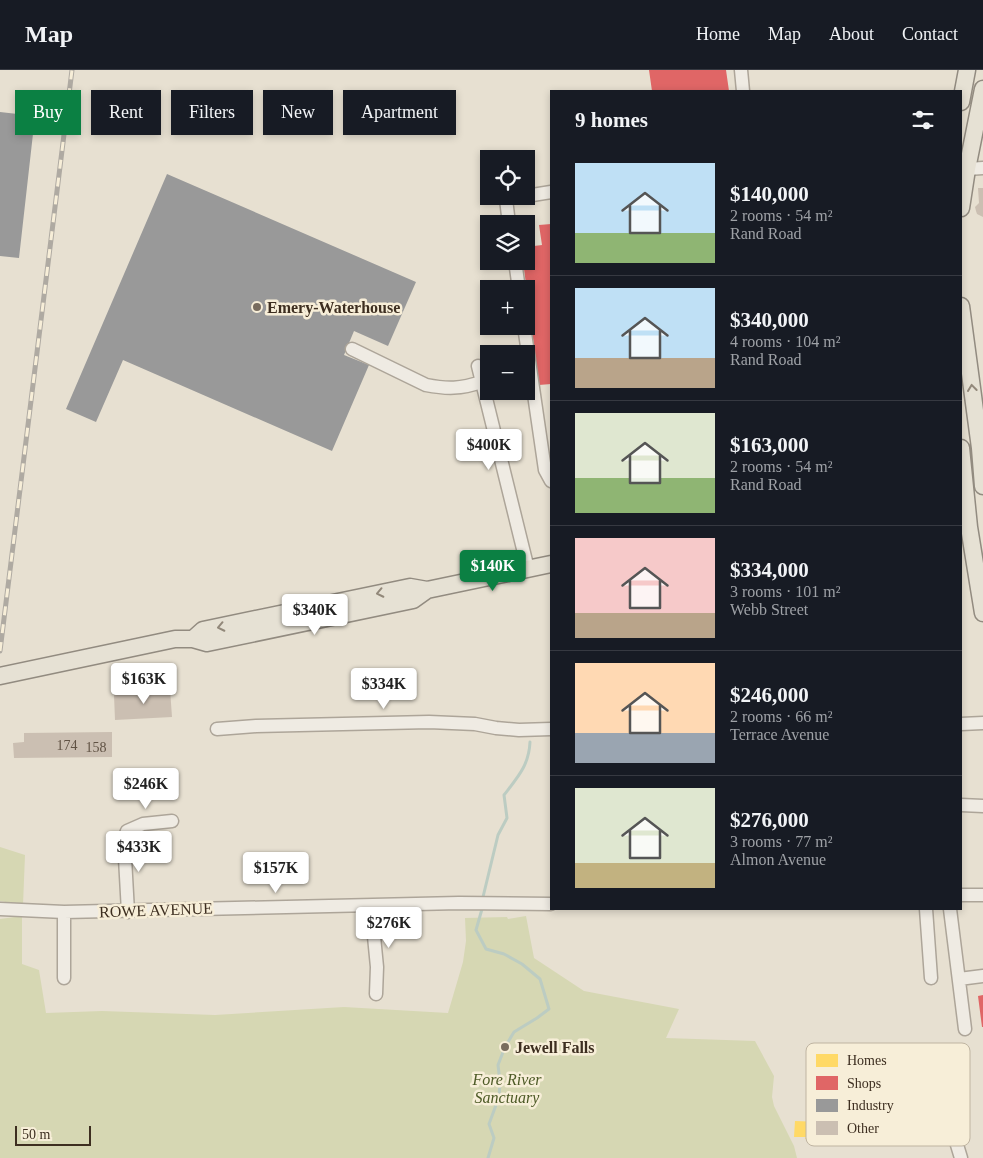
<!DOCTYPE html>
<meta charset="utf-8">
<style>
body{margin:0;font-family:"Times New Roman",serif;background:#20242c;color:#f1f3f6;height:100vh;display:flex;flex-direction:column;font-size:19px;white-space:nowrap}
*{box-sizing:border-box;margin:0}
p{font-size:16px;color:#9ea1a6}
.icon{flex:none;width:28px;height:28px;fill:none;stroke:currentColor;stroke-width:2;stroke-linecap:round;stroke-linejoin:round}
.map{position:relative;flex:1;overflow:hidden}
.side{position:absolute;left:550px;top:20px;width:412px;height:820px;display:flex;flex-direction:column;background:#171b24;border-radius:0px;box-shadow:0 2px 8px #0003}
.side>*{flex:none}
.banner{position:absolute;left:15px;top:20px;width:460px;height:45px;display:flex;gap:10px}
.fabs{position:absolute;left:480px;top:80px;display:grid;gap:10px}
.fabs a{display:grid;place-items:center;width:55px;height:55px;border-radius:0px;background:#171b24;box-shadow:0 2px 8px #0003;font-size:25px}
.scale{position:absolute;left:15px;bottom:12px;width:76px;box-sizing:border-box;padding-left:5px;border:2px solid #3d2e20;border-top:0;font-size:14px;line-height:18px;white-space:nowrap;color:#3d2e20;-webkit-text-stroke:4px #f7eed8;paint-order:stroke}
.price{position:absolute;translate:-50% -42px;padding:0 11px;border-radius:5px;background:#fff;color:#222;font-size:16px;line-height:32px;filter:drop-shadow(0 1px 2px #0008)}
.price::after{content:'';position:absolute;left:50%;top:30px;width:15px;height:11px;margin-left:-8px;background:inherit;clip-path:polygon(0 0,100% 0,50% 100%)}
.price.current{background:#0b8043;color:#fff}
ul{padding:0;list-style:none}
li{display:flex;align-items:center;gap:15px;height:125px;padding:0 25px}
li+li{border-top:1px solid #363941}
li span{display:grid;place-items:center;flex:none;width:140px;height:100px;border-radius:0px;color:#555}
li>.icon{margin-inline-start:auto}
span .icon{width:60px;height:60px;fill:#fffc;stroke-width:1}
li b{font-size:21px}
h2{display:flex;justify-content:space-between;align-items:center;height:60px;padding:0 25px;font-size:21px}
.chip{padding:0 18px;border-radius:0px;background:#171b24;box-shadow:0 2px 8px #0003;font-size:18px;line-height:45px}
.chip.current{background:#0b8043;color:#fff}
header{display:flex;align-items:center;gap:30px;box-sizing:border-box;height:70px;padding:0 25px;background:#171b24;border-bottom:1px solid #363941}
header strong{font-size:24px}
nav{display:flex;gap:28px;margin-inline-start:auto;font-size:18px}
.map>svg:first-child{display:block}
.green{fill:#d6d7b3}
.homes{fill:#ffd966}
.shops{fill:#e06666}
.industry{fill:#999}
.lines{fill:none;stroke-linecap:round;stroke-linejoin:round}
.stream{stroke:#bcccc2;stroke-width:3}
.building{fill:#cbbfb2}
.minor-casing{stroke:#ada599;stroke-width:15}
.major-casing{stroke:#928b80;stroke-width:19}
.minor{stroke:#efebe3;stroke-width:12}
.major{stroke:#e6e1d4;stroke-width:16}
.rail-casing{stroke:#afaaa2;stroke-width:5}
.rail{stroke:#f7eed8;stroke-width:3;stroke-dasharray:9;stroke-linecap:butt}
.oneway{stroke:#92887a}
.poi-dot{fill:#786c5e;stroke:#f7eed8;stroke-width:2}
.labels{text-anchor:middle;dominant-baseline:central;stroke-width:5;stroke-linejoin:round;paint-order:stroke}
.number-label{font-size:14px;fill:#605244}
.poi-label{font-size:16px;font-weight:bold;fill:#3d2e20;stroke:#f7eed8;text-anchor:start}
.street-label{font-size:16px;fill:#3d2e20;stroke:#f7eed8}
.park-label{font-size:16px;font-style:italic;fill:#4d5a26;stroke:#f7eed8}
.key{fill:#f7eed8;stroke:#bfb4a1;stroke-width:1}
.key-label{font-size:14px;fill:#3d2e20}
</style>
<header>
<strong>Map</strong>
<nav><a>Home</a><a>Map</a><a>About</a><a>Contact</a></nav>
</header>
<div class="map">
<svg width="983" height="1088" viewBox="0 0 983 1088">
<rect width="100%" height="100%" fill="#e7e0d1"/>
<path class="green" d="M 0,777 L 25,785 L 23,835 L 0,831 Z
M 22,846 L 22,894 L 39,900 L 46,943 L 102,941 L 215,945 L 344,937 L 448,943 L 463,892 L 466,871 L 465,848 L 507,847 L 508,849 L 526,846 L 534,888 L 584,921 L 679,939 L 666,968 L 755,971 L 774,1006 L 772,1027 L 774,1036 L 794,1076 L 797,1088 L 0,1088 L 0,849 Z"/>
<path class="homes" d="M 795,1051 L 822,1052 L 821,1054 L 828,1054 L 827,1068 L 811,1068 L 811,1069 L 805,1069 L 806,1067 L 794,1067 Z"/>
<path class="shops" d="M 649,0 L 726,0 L 729,21 L 652,21 Z
M 551,154 L 551,314 L 539,315 L 523,191 L 526,191 L 526,177 L 542,175 L 539,155 Z
M 983,925 L 983,957 L 982,957 L 978,926 Z"/>
<path class="industry" d="M 0,42 L 35,46 L 19,188 L 0,186 Z
M 167,104 L 416,212 L 388,276 L 354,261 L 344,285 L 369,295 L 332,381 L 123,290 L 96,352 L 66,339 Z"/>
<g class="lines">
<path class="stream" d="M 483,827 L 498,765 L 507,748 L 504,725 C 518,707 529,695 530,672
M 482,839 L 476,860 L 486,879 L 504,884 L 522,894 L 540,909 L 549,939 L 537,948 L 514,962 L 505,977 L 498,995 L 500,1012 L 499,1027 L 489,1054 L 494,1068 L 488,1088"/>
</g>
<path class="building" d="M 978,118 L 983,118 L 983,147 L 977,144 L 976,141 L 975,137 L 979,133 Z
M 170,619 L 172,647 L 115,650 L 114,625 L 143,624 L 142,620 Z
M 112,662 L 112,687 L 14,688 L 13,673 L 24,672 L 24,663 Z"/>
<g class="lines">
<g class="minor-casing">
<path id="minor" d="M 741,0 L 743,21
M 961,97 L 967,99 L 983,98
M 526,126 L 551,122
M 509,154 L 506,129 L 522,126
M 515,191 L 519,219
M 524,256 L 545,400 L 551,411
M 352,279 L 426,315 C 447,319 461,319 481,312
M 478,296 L 528,499
M 961,654 L 983,653
M 217,659 L 256,656 L 429,652 L 475,654 L 496,658 L 519,660 L 551,659
M 961,735 L 983,736
M 961,825 L 983,825
M 371,836 L 377,897 L 376,924
M 0,839 L 64,842 L 459,833 L 551,834
M 926,839 L 931,908
M 950,839 L 965,959
M 128,842 L 124,770 L 127,761 L 143,754 L 172,751
M 64,908 L 64,842
M 959,909 L 983,906
M 947,1049 L 954,1065 L 961,1088"/>
</g>
<g class="major-casing">
<path id="major" d="M 961,32 L 967,0
M 961,138 L 967,99 L 983,19
M 961,236 L 980,378 L 983,416
M 961,378 L 969,457 L 983,543
M 193,569 L 203,560 L 410,517 L 427,520
M 0,606 L 175,569 L 193,569 L 207,573 L 413,530 L 427,520 L 551,494"/>
</g>
<use href="#minor" class="minor"/>
<use href="#major" class="major"/>
<g class="rail-casing">
<path id="rail" d="M 0,581 L 72,0"/>
</g>
<use href="#rail" class="rail"/>
</g>
<defs><path id="oneway-chevron" d="M-2-3.5L2.5 0L-2 3.5" fill="none" stroke-width="1.6" stroke-linecap="round" stroke-linejoin="round" transform="scale(1.25)"/></defs>
<g class="oneway">
<use href="#oneway-chevron" transform="translate(972 318) rotate(-97)"/>
<use href="#oneway-chevron" transform="translate(380 523) rotate(168)"/>
<use href="#oneway-chevron" transform="translate(221 557) rotate(168)"/>
</g>
<g class="poi-dot">
<circle cx="257" cy="237" r="5"/>
<circle cx="505" cy="977" r="5"/>
</g>
<g class="labels">
<g class="number-label">
<text x="67" y="675">174</text>
<text x="96" y="677">158</text>
</g>
<g class="poi-label">
<text x="267" y="237">Emery-Waterhouse</text>
<text x="515" y="977">Jewell Falls</text>
</g>
<g class="street-label">
<text transform="translate(156 840) rotate(-2)">ROWE AVENUE</text>
</g>
<g class="park-label">
<text x="507" y="1009">Fore River<tspan x="507" dy="18">Sanctuary</tspan></text>
</g>
</g>
<rect x="806" y="973" width="164" height="103" rx="8" class="key"/>
<rect x="816" y="984" width="22" height="13" fill="#ffd966"/>
<rect x="816" y="1006" width="22" height="14" fill="#e06666"/>
<rect x="816" y="1029" width="22" height="13" fill="#999"/>
<rect x="816" y="1051" width="22" height="14" fill="#cbbfb2"/>
<g class="key-label">
<text x="847" y="995">Homes</text>
<text x="847" y="1018">Shops</text>
<text x="847" y="1040">Industry</text>
<text x="847" y="1063">Other</text>
</g>
</svg>
<div class="fabs">
<a><svg class="icon" aria-label="locate" viewBox="0 0 24 24"><circle cx="12" cy="12" r="6"/><path d="M12 2v4M12 18v4M2 12h4M18 12h4"/></svg></a>
<a><svg class="icon" aria-label="layers" viewBox="0 0 24 24"><path d="M12 4l9 5-9 5-9-5zM3 14l9 5 9-5"/></svg></a>
<a>+</a>
<a>−</a>
</div>
<div class="scale">50 m</div>
<b class="price" style="left:489px;top:401px">$400K</b>
<b class="price current" style="left:493px;top:522px">$140K</b>
<b class="price" style="left:315px;top:566px">$340K</b>
<b class="price" style="left:144px;top:635px">$163K</b>
<b class="price" style="left:384px;top:640px">$334K</b>
<b class="price" style="left:146px;top:740px">$246K</b>
<b class="price" style="left:139px;top:803px">$433K</b>
<b class="price" style="left:276px;top:824px">$157K</b>
<b class="price" style="left:389px;top:879px">$276K</b>
<div class="banner">
<a class="chip current">Buy</a>
<a class="chip">Rent</a>
<a class="chip">Filters</a>
<a class="chip">New</a>
<a class="chip">Apartment</a>
</div>
<section class="side">
<h2>9 homes<svg class="icon" aria-label="filters" viewBox="0 0 24 24"><path d="M4 7h16M4 17h16"/><circle cx="9" cy="7" r="2"/><circle cx="15" cy="17" r="2"/></svg></h2>
<ul>
<li><span style="background:linear-gradient(#bfe0f5 70%,#8fb573 0)"><svg class="icon" aria-label="home" viewBox="0 0 24 24"><path d="M3 11l9-7 9 7M6 9v11h12V9"/></svg></span><div><b>$140,000</b><p>2 rooms · 54 m²</p><p>Rand Road</p></div></li>
<li><span style="background:linear-gradient(#bfe0f5 70%,#b9a48a 0)"><svg class="icon" aria-label="home" viewBox="0 0 24 24"><path d="M3 11l9-7 9 7M6 9v11h12V9"/></svg></span><div><b>$340,000</b><p>4 rooms · 104 m²</p><p>Rand Road</p></div></li>
<li><span style="background:linear-gradient(#dfe7d0 65%,#8fb573 0)"><svg class="icon" aria-label="home" viewBox="0 0 24 24"><path d="M3 11l9-7 9 7M6 9v11h12V9"/></svg></span><div><b>$163,000</b><p>2 rooms · 54 m²</p><p>Rand Road</p></div></li>
<li><span style="background:linear-gradient(#f6c9c9 75%,#b9a48a 0)"><svg class="icon" aria-label="home" viewBox="0 0 24 24"><path d="M3 11l9-7 9 7M6 9v11h12V9"/></svg></span><div><b>$334,000</b><p>3 rooms · 101 m²</p><p>Webb Street</p></div></li>
<li><span style="background:linear-gradient(#ffd9b3 70%,#9aa5b1 0)"><svg class="icon" aria-label="home" viewBox="0 0 24 24"><path d="M3 11l9-7 9 7M6 9v11h12V9"/></svg></span><div><b>$246,000</b><p>2 rooms · 66 m²</p><p>Terrace Avenue</p></div></li>
<li><span style="background:linear-gradient(#dfe7d0 75%,#c2b280 0)"><svg class="icon" aria-label="home" viewBox="0 0 24 24"><path d="M3 11l9-7 9 7M6 9v11h12V9"/></svg></span><div><b>$276,000</b><p>3 rooms · 77 m²</p><p>Almon Avenue</p></div></li>
</ul>
</section>
</div>
